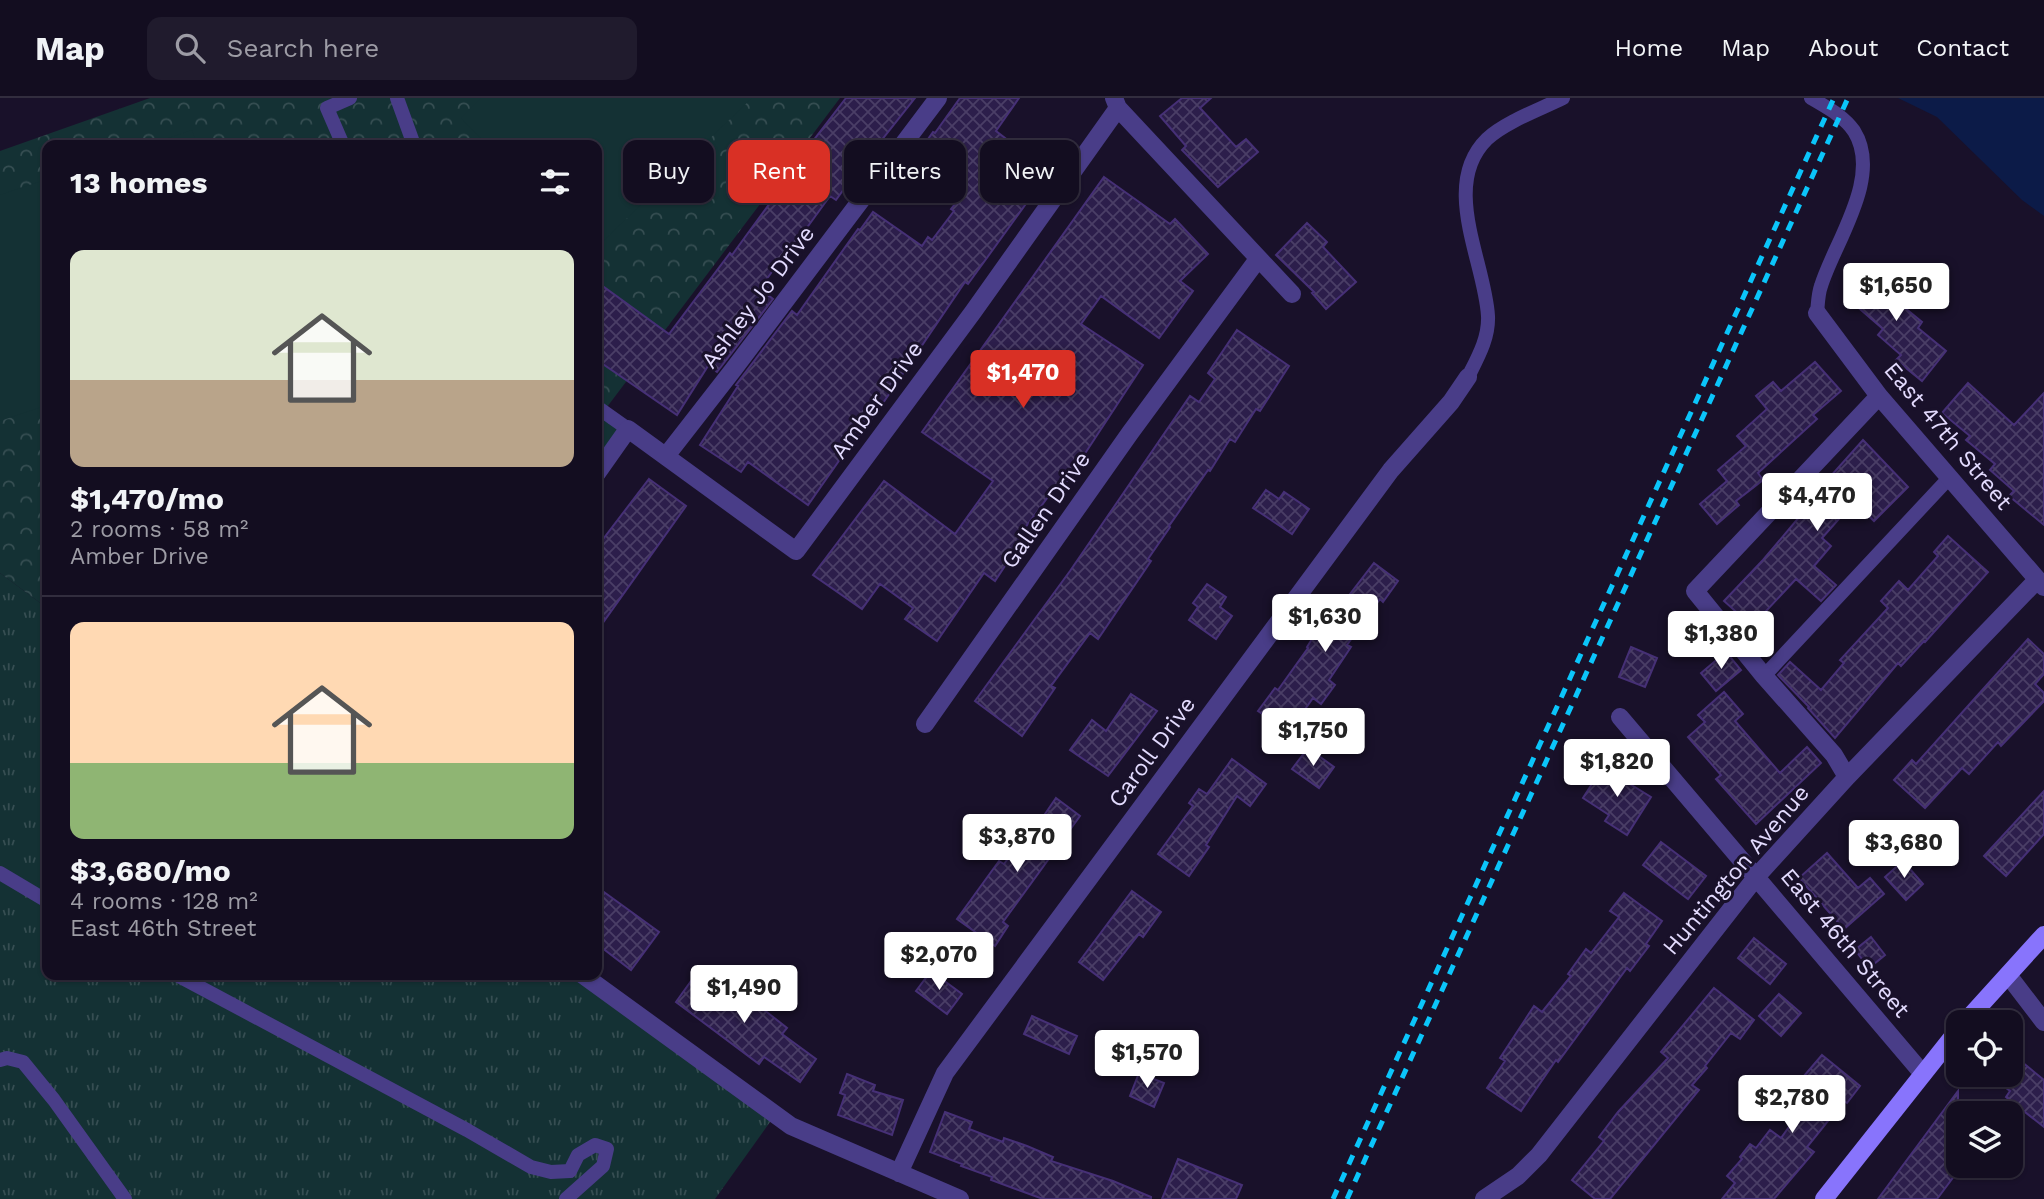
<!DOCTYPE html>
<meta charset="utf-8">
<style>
body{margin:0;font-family:"Work Sans",sans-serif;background:#201b2d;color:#f1f3f6;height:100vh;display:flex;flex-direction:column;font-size:26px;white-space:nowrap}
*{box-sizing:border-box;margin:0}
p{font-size:23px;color:#9d9ca5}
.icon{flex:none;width:38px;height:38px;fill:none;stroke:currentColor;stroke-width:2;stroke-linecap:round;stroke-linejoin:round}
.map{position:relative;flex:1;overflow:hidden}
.drawer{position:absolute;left:42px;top:42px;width:560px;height:840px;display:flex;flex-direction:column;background:#130d20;border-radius:14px;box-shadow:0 2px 5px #0004,0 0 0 2px #322d3e}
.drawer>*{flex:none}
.banner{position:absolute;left:623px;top:42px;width:665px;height:63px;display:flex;gap:14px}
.controls{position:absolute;left:1946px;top:912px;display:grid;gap:14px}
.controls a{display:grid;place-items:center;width:77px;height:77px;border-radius:14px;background:#130d20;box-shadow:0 2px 5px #0004,0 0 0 2px #322d3e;font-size:35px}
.price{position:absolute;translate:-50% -60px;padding:0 16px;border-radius:7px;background:#fff;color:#222;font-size:23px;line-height:46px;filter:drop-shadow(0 2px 4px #0008)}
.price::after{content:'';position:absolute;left:50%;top:42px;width:21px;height:16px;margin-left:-10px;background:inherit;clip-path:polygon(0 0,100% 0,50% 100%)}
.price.on{background:#d93025;color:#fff}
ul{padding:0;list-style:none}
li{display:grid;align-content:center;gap:14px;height:371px;padding:0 28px}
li+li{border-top:2px solid #322d3e}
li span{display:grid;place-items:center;height:217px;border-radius:14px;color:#555}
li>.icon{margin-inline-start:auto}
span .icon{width:126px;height:126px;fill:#fffc;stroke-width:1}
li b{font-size:30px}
h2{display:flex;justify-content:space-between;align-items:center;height:84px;padding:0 28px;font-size:30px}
.pill{padding:0 24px;border-radius:14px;background:#130d20;box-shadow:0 2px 5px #0004,0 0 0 2px #322d3e;font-size:24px;line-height:63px}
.pill.on{background:#d93025;color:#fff}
header{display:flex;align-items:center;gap:42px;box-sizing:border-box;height:98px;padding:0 35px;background:#130d20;border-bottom:2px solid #322d3e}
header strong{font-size:33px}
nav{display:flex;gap:38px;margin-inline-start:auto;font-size:24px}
.search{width:490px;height:63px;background:#201b2d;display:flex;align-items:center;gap:18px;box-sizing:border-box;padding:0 24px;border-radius:14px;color:#9d9ca5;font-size:26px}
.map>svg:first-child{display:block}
.grass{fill:url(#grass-tufts)}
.park{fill:url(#park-crowns)}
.pitch{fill:#143134}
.water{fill:#0c1b48}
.building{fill:url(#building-cross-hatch);stroke:#463076;stroke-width:2}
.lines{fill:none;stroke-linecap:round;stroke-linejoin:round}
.service{stroke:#493d88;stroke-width:14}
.minor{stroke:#493d88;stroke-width:18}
.secondary{stroke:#8874fc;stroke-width:18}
.rail{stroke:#0bc5fa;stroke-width:5;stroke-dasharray:10 9;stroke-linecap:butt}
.labels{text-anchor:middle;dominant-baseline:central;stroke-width:6;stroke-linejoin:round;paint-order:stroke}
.street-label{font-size:23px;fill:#e3dbfe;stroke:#19112a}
</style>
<header>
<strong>Map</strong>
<div class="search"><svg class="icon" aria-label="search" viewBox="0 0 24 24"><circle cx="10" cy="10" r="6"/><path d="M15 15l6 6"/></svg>Search here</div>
<nav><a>Home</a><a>Map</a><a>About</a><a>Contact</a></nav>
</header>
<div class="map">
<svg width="2044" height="1101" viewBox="0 0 2044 1101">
<defs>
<pattern id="grass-tufts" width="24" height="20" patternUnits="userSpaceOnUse" patternTransform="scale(1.75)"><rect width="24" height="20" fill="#143134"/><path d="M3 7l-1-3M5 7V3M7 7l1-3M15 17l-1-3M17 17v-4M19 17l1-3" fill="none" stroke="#364e52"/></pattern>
<pattern id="park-crowns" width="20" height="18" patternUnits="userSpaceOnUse" patternTransform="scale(1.75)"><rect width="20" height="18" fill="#143134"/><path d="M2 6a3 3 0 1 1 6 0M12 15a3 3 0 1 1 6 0" fill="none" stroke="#364e52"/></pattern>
<pattern id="building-cross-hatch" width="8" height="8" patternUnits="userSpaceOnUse" patternTransform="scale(1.75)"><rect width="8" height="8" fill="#2c1e4b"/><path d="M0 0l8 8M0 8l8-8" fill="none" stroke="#4a3e66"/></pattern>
</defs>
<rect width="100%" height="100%" fill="#19112a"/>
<path class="grass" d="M 0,475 L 47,510 L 47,877 L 583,877 L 775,1017 L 715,1101 L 0,1101 Z"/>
<path class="park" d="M 150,0 L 840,0 L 604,313 L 628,331 L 597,375 L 597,47 L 47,47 L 47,510 L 0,475 L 0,53 Z"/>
<path class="pitch" d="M 481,0 L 752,0 L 597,149 L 597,47 L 487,47 L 461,20 Z
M 192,32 L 197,47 L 148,47 Z
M 47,81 L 47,307 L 0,323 L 0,97 Z"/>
<path class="water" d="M 1898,0 L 2044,0 L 2044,118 L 2022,102 L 1937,19 Z"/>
<path class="building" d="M 846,0 L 915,0 L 881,43 L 883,44 L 873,57 L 870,55 L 836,102 L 830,98 L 795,146 L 793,145 L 766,182 L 774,189 L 768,197 L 773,201 L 717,274 L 708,268 L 677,317 L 597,262 L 597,184 L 669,236 L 730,155 L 732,157 L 748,135 L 795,71 L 793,69 Z
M 960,0 L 1019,0 L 996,33 L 1049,74 L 968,186 L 965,184 L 879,311 L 851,348 L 850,347 L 808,407 L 748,364 L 741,374 L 700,347 L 738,288 L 736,287 L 792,213 L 797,217 L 858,131 L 860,132 L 873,114 L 922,148 L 928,139 L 932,142 L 954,113 L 951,111 L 959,101 L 909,68 L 933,34 L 935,35 Z
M 1182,0 L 1211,0 L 1200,10 L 1236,49 L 1246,41 L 1258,54 L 1218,89 L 1182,52 L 1186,48 L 1160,18 Z
M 1104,79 L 1170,126 L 1175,121 L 1208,156 L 1180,183 L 1193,193 L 1159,240 L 1101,198 L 1081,226 L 1143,267 L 1067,383 L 1062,380 L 1022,434 L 1026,436 L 995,483 L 984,475 L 937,543 L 905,521 L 913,510 L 880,486 L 862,511 L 813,477 L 884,383 L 955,436 L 993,383 L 922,334 Z
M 1307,125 L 1327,144 L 1323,149 L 1356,184 L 1326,211 L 1312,195 L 1314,194 L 1276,157 Z
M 1875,167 L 1901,190 L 1893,200 L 1922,224 L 1918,230 L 1946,253 L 1922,283 L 1896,262 L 1901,257 L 1878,237 L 1883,231 L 1847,200 Z
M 1237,232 L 1289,268 L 1260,313 L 1256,311 L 1235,344 L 1230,341 L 1210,373 L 1208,372 L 1169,428 L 1170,429 L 1148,461 L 1151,463 L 1098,541 L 1090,535 L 1051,588 L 1055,590 L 1022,638 L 975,603 L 1070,473 L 1190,298 L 1199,304 L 1215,281 L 1208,275 Z
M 1815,264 L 1841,293 L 1813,317 L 1817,321 L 1758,375 L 1763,382 L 1736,403 L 1739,407 L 1717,426 L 1700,406 L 1727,383 L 1718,372 L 1746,348 L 1737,338 L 1767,311 L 1756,298 L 1773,284 L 1781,293 Z
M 1968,285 L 2014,327 L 2044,295 L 2044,427 L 2009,398 L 2014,393 L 1990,372 L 1995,366 L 1966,342 L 1970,338 L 1942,315 Z
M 1863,342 L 1908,389 L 1874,423 L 1854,404 L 1822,440 L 1831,448 L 1814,468 L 1836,487 L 1821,503 L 1796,481 L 1752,528 L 1724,503 L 1763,462 L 1806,411 L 1803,409 Z
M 649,381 L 686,408 L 597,533 L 597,449 Z
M 1266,392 L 1279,401 L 1284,394 L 1309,411 L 1292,436 L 1253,410 Z
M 1948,438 L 1988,474 L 1925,544 L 1924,543 L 1901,568 L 1898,565 L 1835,640 L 1808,610 L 1809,609 L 1778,577 L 1790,564 L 1821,592 L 1844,565 L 1840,562 L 1888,510 L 1881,503 L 1899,483 L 1908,492 L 1938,458 L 1934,454 Z
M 1374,465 L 1398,483 L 1383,504 L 1380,501 L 1347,547 L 1351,549 L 1329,582 L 1335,587 L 1321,606 L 1313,600 L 1284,641 L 1269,631 L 1274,624 L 1258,613 L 1275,590 L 1278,592 L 1308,550 L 1307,549 L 1320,528 L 1323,531 Z
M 1207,486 L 1226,499 L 1220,509 L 1232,518 L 1216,541 L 1189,522 L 1198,509 L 1193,505 Z
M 2028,541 L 2044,556 L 2044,576 L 2035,586 L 2044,595 L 2044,603 L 2001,648 L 1998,644 L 1969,676 L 1962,670 L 1925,710 L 1894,682 L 1912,662 L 1916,666 Z
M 1631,549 L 1657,560 L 1645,589 L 1619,579 Z
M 1726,554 L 1741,572 L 1716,593 L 1701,575 Z
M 1724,594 L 1743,616 L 1735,623 L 1780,675 L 1807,649 L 1821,665 L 1756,726 L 1716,681 L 1721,677 L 1688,639 L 1705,624 L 1698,617 Z
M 1131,596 L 1157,613 L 1108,678 L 1070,652 L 1092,622 L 1106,633 Z
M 1308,650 L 1334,669 L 1319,690 L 1292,671 Z
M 1232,661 L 1266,686 L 1250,708 L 1237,698 L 1206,747 L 1209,749 L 1189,778 L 1158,756 L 1193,708 L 1189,705 L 1199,691 L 1207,696 Z
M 1606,664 L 1624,676 L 1622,681 L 1651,699 L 1627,737 L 1605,723 L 1609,717 L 1583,700 Z
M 2044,693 L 2044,736 L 2006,778 L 1984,758 Z
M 1056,700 L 1080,718 L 1003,824 L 1008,828 L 995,848 L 957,821 L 999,763 L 1004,766 L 1029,732 L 1032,735 Z
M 1661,744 L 1706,778 L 1688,801 L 1643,767 Z
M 1827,755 L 1858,790 L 1870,780 L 1884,796 L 1844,831 L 1799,780 Z
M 1903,763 L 1923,786 L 1906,802 L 1885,779 Z
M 597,789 L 659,834 L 631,872 L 597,846 Z
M 1132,793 L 1161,814 L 1143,839 L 1139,836 L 1103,882 L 1079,864 Z
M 1624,795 L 1662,823 L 1646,846 L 1649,848 L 1630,873 L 1627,870 L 1558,964 L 1556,962 L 1521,1013 L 1487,990 L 1505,963 L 1500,960 L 1534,908 L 1542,914 L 1571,878 L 1568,876 L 1586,851 L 1591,855 L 1619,819 L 1610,813 Z
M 1871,839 L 1885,857 L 1869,870 L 1855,852 Z
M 1754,840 L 1786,866 L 1770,886 L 1738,860 Z
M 699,872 L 741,901 L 744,897 L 758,907 L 787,930 L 782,936 L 816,961 L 800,984 L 764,959 L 759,966 L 676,904 Z
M 931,873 L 962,896 L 947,916 L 916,893 Z
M 1714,890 L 1754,922 L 1740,941 L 1731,935 L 1705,968 L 1707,970 L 1692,987 L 1699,992 L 1610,1101 L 1595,1101 L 1572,1082 L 1604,1043 L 1599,1039 L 1618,1014 L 1668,960 L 1661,954 Z
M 1779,896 L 1801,915 L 1781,938 L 1759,918 Z
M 1032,918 L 1077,938 L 1069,956 L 1024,936 Z
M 2011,955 L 2044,982 L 2044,1029 L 2006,999 L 2010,993 L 1988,976 L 2011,976 Z
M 1822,957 L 1860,988 L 1847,1005 L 1844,1003 L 1807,1049 L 1814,1054 L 1774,1101 L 1722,1101 L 1735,1085 L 1727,1078 L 1742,1061 L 1740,1059 L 1750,1046 L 1756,1050 L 1770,1032 L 1781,1040 L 1801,1012 L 1786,999 Z
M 1139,975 L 1164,985 L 1154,1009 L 1130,998 Z
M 847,976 L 875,987 L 873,993 L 903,1002 L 892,1037 L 838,1017 L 845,997 L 840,995 Z
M 1958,993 L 1958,1073 L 1937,1101 L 1878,1101 Z
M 945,1014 L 972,1024 L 969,1031 L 1003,1044 L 1004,1040 L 1027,1048 L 1053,1059 L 1051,1063 L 1113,1083 L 1151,1099 L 1151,1101 L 1043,1101 L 991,1082 L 992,1079 L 961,1068 L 962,1066 L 930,1054 Z
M 1178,1061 L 1242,1087 L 1236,1101 L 1162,1101 Z"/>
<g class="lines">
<path class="service" d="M 397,0 L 414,47
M 1811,0 C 1826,9 1844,18 1854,33 C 1883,79 1834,145 1821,188 C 1818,196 1818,206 1817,215
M 343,47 L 327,10 L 350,0
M 1468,279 C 1478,259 1489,240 1488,218 C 1485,164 1440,87 1487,41 C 1505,24 1541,11 1563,0
M 597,309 L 628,331
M 1764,578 L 1950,379
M 0,775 L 47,803
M 177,877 L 467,1032 L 531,1069 L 551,1074 L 570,1073 L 578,1057 L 595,1047 L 607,1051 L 603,1068 L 566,1101
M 0,962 L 7,960 L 23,964 L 54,1002 L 125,1101"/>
<path class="minor" d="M 1114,0 L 1118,10 L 1292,196
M 1817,215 L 1879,298 L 2044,489
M 666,358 L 733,272 L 938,0
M 597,375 L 628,331 L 796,453 L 973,214 L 1118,10
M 1620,619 L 1923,976
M 925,626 L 1130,335 L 1258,161
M 1847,679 L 1834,657 L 1764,578 L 1695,493 L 1879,298
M 583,877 L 791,1028 L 960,1101
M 2008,877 L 2044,924
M 899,1075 L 945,975 L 1391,372 L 1451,304 L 1468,279
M 1484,1101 L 1518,1078 L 1539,1057 L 1757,778 L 1847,679 L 2037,482"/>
<path class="secondary" d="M 1965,924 L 2044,837
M 1824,1101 L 1958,932"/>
<path class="rail" d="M 1333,1101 L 1834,0
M 1347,1101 L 1848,0"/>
</g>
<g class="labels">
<g class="street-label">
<text transform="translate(758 199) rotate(-53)">Ashley Jo Drive</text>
<text transform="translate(877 302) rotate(-54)">Amber Drive</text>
<text transform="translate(1948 338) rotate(50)">East 47th Street</text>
<text transform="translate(1046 412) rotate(-55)">Gallen Drive</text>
<text transform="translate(1152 654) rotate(-54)">Caroll Drive</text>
<text transform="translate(1736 772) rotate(-50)">Huntington Avenue</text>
<text transform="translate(1845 845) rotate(50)">East 46th Street</text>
</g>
</g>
</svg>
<div class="controls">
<a><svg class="icon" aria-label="locate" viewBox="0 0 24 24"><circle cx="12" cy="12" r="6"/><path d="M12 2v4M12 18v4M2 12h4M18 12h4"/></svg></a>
<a><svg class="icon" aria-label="layers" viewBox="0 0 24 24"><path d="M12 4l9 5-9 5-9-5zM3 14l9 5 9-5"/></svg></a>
</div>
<b class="price" style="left:1896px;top:225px">$1,650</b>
<b class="price on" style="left:1023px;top:312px">$1,470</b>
<b class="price" style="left:1817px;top:435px">$4,470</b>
<b class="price" style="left:1325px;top:556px">$1,630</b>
<b class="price" style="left:1721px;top:573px">$1,380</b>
<b class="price" style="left:1313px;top:670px">$1,750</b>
<b class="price" style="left:1617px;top:701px">$1,820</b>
<b class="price" style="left:1017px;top:776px">$3,870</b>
<b class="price" style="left:1904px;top:782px">$3,680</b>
<b class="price" style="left:939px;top:894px">$2,070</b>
<b class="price" style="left:744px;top:927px">$1,490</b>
<b class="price" style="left:1147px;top:992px">$1,570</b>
<b class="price" style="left:1792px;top:1037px">$2,780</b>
<div class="banner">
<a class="pill">Buy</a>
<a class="pill on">Rent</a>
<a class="pill">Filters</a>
<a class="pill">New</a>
</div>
<section class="drawer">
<h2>13 homes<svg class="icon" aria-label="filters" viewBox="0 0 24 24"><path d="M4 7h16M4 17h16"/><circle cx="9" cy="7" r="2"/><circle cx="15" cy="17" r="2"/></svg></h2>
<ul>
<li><span style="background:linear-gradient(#dfe7d0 60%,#b9a48a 0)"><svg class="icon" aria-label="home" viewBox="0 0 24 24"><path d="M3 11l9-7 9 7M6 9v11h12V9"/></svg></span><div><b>$1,470/mo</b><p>2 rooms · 58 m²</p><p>Amber Drive</p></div></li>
<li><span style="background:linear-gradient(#ffd9b3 65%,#8fb573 0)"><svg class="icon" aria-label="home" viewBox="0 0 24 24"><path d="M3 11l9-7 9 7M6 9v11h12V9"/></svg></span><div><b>$3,680/mo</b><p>4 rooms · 128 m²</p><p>East 46th Street</p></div></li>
</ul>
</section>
</div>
